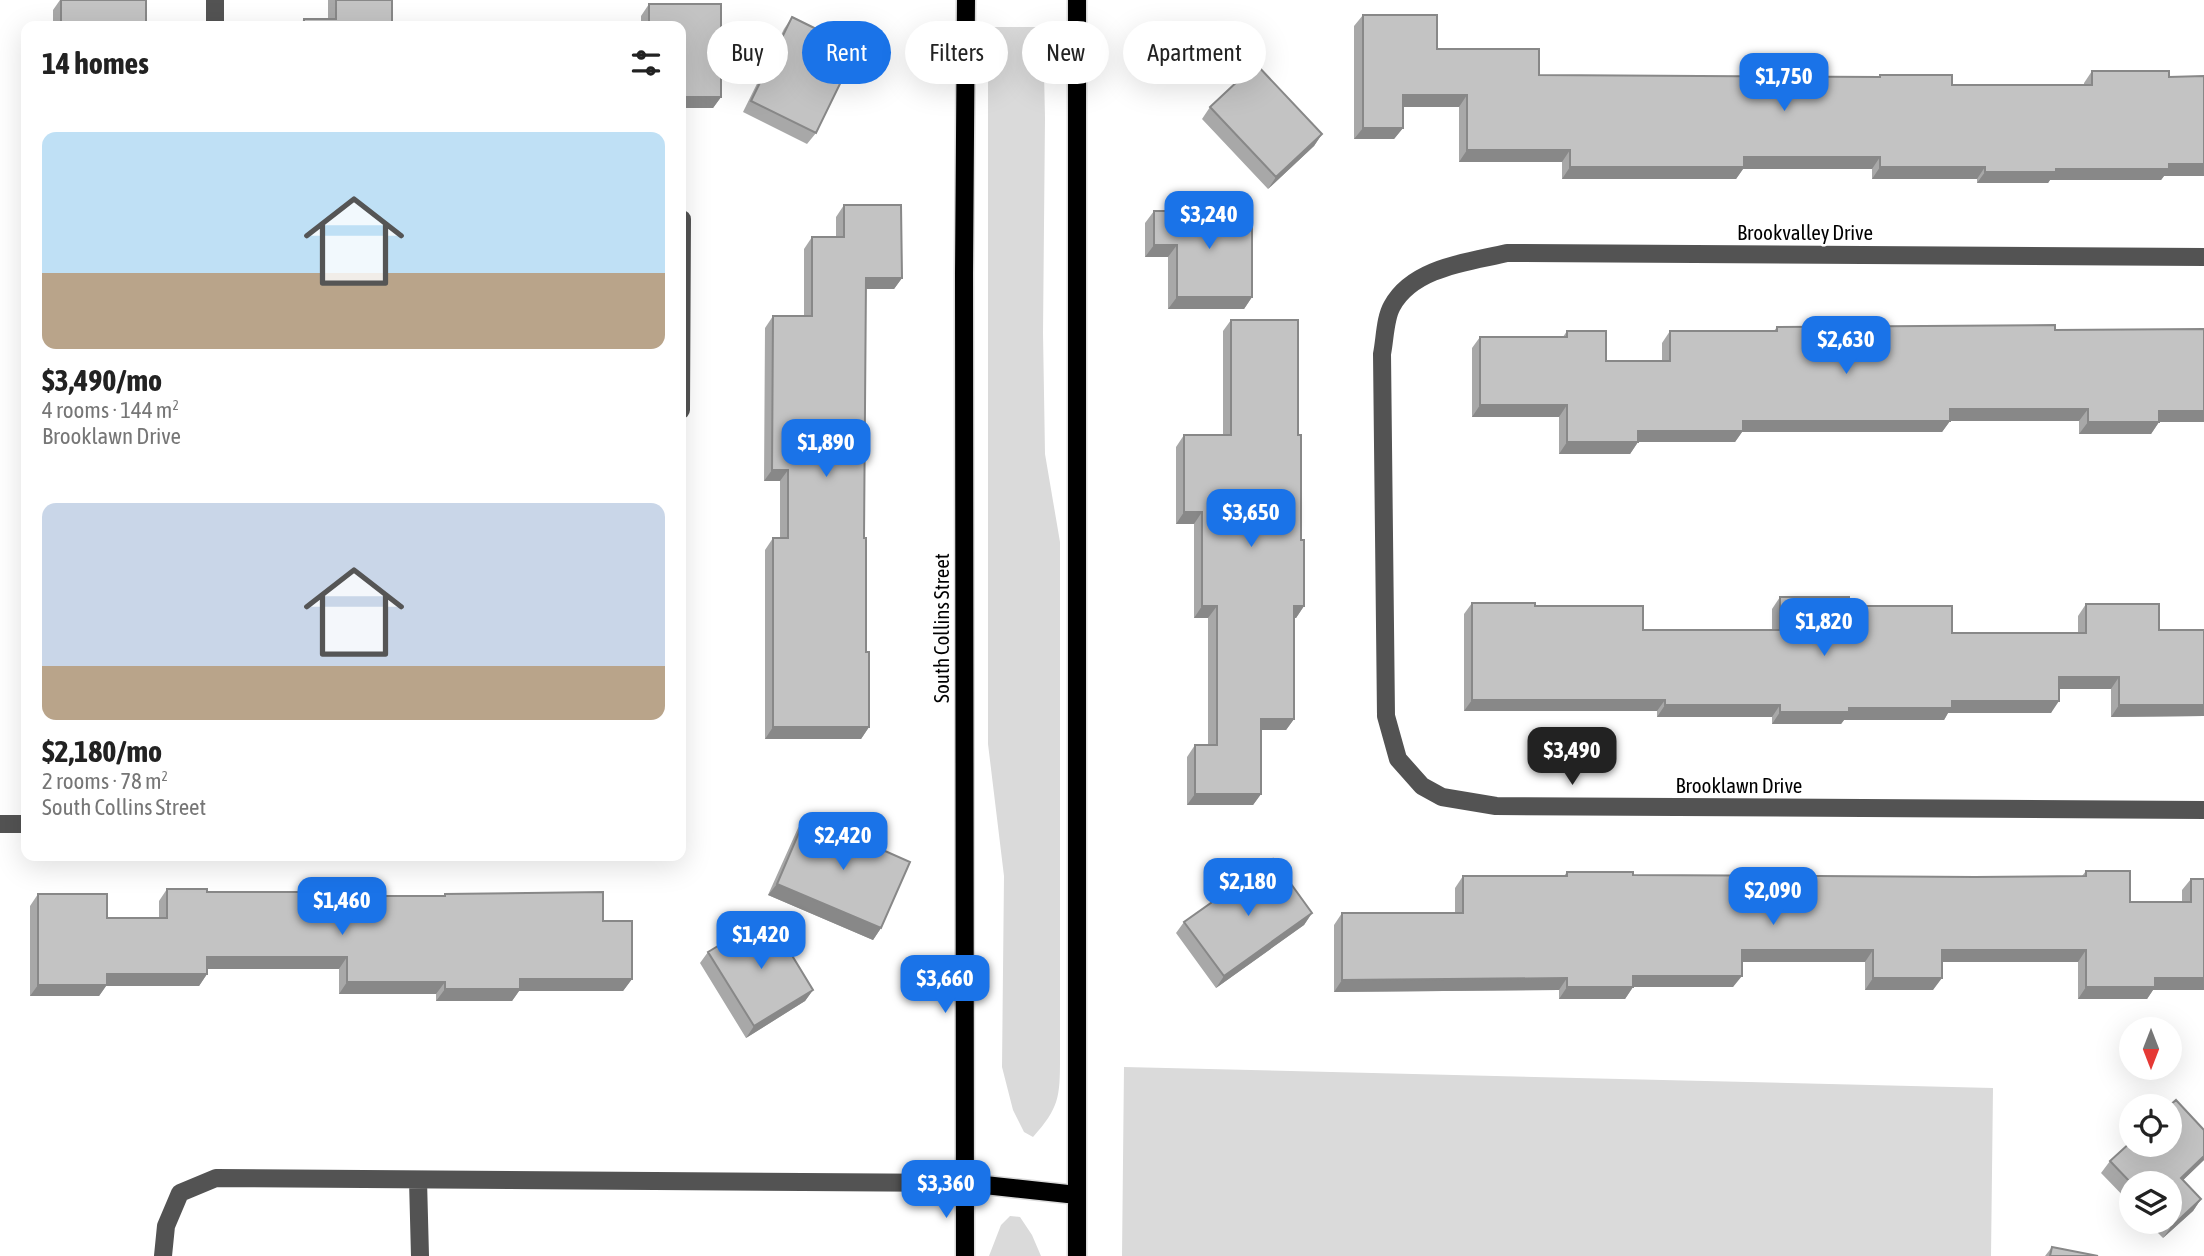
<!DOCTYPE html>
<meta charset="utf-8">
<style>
body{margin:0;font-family:"Asap Condensed",sans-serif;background:#f6f6f6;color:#222;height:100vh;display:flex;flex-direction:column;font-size:26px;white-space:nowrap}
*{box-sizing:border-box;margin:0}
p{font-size:23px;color:#767676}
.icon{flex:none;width:38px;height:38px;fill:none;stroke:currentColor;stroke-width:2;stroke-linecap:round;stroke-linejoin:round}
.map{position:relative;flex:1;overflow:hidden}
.details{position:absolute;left:21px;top:21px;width:665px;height:840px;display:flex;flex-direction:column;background:#fff;border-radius:14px;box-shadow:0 7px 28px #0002}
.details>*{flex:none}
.guide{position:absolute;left:707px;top:21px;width:665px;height:63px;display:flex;gap:14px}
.needle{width:46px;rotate:180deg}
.tools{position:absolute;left:2119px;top:1017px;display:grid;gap:14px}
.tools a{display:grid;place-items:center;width:63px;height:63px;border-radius:50%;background:#fff;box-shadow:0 7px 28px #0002;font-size:35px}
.price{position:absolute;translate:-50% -60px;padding:0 16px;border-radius:14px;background:#1a73e8;color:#fff;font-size:23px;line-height:46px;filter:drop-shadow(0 2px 4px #0008)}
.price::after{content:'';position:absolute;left:50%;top:42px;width:21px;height:16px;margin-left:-10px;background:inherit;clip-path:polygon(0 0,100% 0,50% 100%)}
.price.active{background:#222;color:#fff}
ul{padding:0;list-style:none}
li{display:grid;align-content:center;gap:14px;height:371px;padding:0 21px}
li span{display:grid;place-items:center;height:217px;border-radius:14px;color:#555}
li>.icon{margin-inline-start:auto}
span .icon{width:126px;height:126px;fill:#fffc;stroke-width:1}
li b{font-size:30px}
h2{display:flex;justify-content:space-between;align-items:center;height:84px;padding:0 21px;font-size:30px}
.tag{padding:0 24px;border-radius:32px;background:#fff;box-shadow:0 7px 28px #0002;font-size:24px;line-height:63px}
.tag.active{background:#1a73e8;color:#fff}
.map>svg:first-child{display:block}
.green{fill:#dadada}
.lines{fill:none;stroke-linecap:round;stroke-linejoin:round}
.major-casing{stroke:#dbdbdb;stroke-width:21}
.minor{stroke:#535353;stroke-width:18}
.major{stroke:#000;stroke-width:18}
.wall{fill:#a8a8a8}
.shaded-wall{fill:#888}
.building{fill:#c3c3c3;stroke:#888;stroke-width:2}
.labels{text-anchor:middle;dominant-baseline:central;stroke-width:5;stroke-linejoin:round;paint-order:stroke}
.street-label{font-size:21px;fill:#000;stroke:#fff}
</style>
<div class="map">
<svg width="2204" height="1256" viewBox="0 0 2204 1256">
<rect width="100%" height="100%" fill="#fff"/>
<path class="green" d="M 988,27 L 1043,27 L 1045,118 L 1043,333 L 1045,454 L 1060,542 L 1060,1059 C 1060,1097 1059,1108 1033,1137 L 1024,1132 L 1013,1110 L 1002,1067 L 1004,876 L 988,744 Z
M 1124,1067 L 1993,1088 L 1991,1256 L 1122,1256 Z
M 1010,1216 L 1020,1217 L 1032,1235 L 1041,1256 L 989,1256 L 1001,1225 Z"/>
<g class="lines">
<g class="major-casing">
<path id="major" d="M 1077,0 L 1077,1256
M 966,1183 L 1077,1195
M 965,1256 L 964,274 L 966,0"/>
</g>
<path class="minor" d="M 215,26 L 215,0
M 2204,257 L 1507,253 C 1469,262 1413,267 1392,306 C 1385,318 1385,339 1382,354 L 1386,716 L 1398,759 L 1422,786 L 1442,797 L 1496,806 L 2204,810
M 681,410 L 682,219
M 0,824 L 26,824
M 418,1180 L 420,1256
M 163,1256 L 166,1226 L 180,1193 L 216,1178 L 966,1183"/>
<use href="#major" class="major"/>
</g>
<path class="wall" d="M 60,0 L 146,0 L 146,26 L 53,26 L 53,10 Z
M 328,0 L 392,0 L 392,26 L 299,26 L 304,19 L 328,19 Z
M 649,4 L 721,4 L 721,97 L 713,108 L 681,108 L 681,26 L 641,26 L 641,16 Z
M 1363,15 L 1437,49 L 1539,75 L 1879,77 L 1880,75 L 1952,85 L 2084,85 L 2084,83 L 2092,71 L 2169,77 L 2204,176 L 2164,176 L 2161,180 L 2050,180 L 2048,183 L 1977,183 L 1977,179 L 1872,179 L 1872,169 L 1743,169 L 1736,179 L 1562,179 L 1562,162 L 1459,162 L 1459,107 L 1403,107 L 1403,128 L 1394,139 L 1354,139 L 1354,26 Z
M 792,17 L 816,133 L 807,144 L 743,112 L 784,29 Z
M 1210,107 L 1322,134 L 1314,146 L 1268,189 L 1202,119 Z
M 844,205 L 902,278 L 894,289 L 866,289 L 864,538 L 866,652 L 869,727 L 861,739 L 765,739 L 765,550 L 773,538 L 780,538 L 780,481 L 764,481 L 765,328 L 773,316 L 804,316 L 804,249 L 812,237 L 836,237 L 836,217 Z
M 1154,211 L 1252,297 L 1244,309 L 1168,309 L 1168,257 L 1145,257 L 1145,223 Z
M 1231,320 L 1298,435 L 1301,540 L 1304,606 L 1296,618 L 1294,618 L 1294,719 L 1286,730 L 1261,730 L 1261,794 L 1253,805 L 1187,805 L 1187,757 L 1195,745 L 1208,745 L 1208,618 L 1194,618 L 1194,524 L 1176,524 L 1176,447 L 1184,435 L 1223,435 L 1223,331 Z
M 1777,327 L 2055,330 L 2204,422 L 2159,422 L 2151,434 L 2079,434 L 2079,421 L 1950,421 L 1942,432 L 1742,432 L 1735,442 L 1638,442 L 1630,454 L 1559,454 L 1559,417 L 1472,417 L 1472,348 L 1480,337 L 1563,337 L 1567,331 L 1606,361 L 1662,361 L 1662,343 L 1670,331 L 1774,331 Z
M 1780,597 L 1849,606 L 1952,633 L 2078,633 L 2078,616 L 2086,604 L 2159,630 L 2204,630 L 2204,716 L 2111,717 L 2111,689 L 2059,689 L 2051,713 L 1948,713 L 1944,720 L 1844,720 L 1841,724 L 1772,724 L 1772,717 L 1657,717 L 1657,711 L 1464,711 L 1464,614 L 1472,603 L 1535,606 L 1643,630 L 1772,630 L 1772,609 Z
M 806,816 L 881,928 L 873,940 L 768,895 L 798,828 Z
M 2086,871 L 2130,902 L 2182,902 L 2182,890 L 2191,879 L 2204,990 L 2153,990 L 2147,999 L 2078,999 L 2078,962 L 1942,962 L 1933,990 L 1865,990 L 1865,962 L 1742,962 L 1733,987 L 1633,987 L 1625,999 L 1559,999 L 1559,990 L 1334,992 L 1334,925 L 1342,913 L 1455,913 L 1455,888 L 1463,876 L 1564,876 L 1567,872 L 1633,875 L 1975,877 L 2082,876 Z
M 167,889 L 313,896 L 443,896 L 445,894 L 603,921 L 632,979 L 623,991 L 519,991 L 512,1001 L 436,1001 L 436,994 L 339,994 L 339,969 L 207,969 L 207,974 L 199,986 L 106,986 L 99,996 L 30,996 L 30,906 L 38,894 L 107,918 L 159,918 L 159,901 Z
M 1312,913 L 1304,925 L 1216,988 L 1176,933 L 1184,922 Z
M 708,952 L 813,990 L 805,1001 L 746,1038 L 700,963 Z
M 2204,1130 L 2204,1160 L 2183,1180 L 2201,1199 L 2193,1211 L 2163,1238 L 2147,1222 L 2170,1222 L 2132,1183 L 2132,1205 L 2101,1173 L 2110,1161 Z
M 2052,1247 L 2098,1256 L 2045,1256 Z"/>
<path class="shaded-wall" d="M 1403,95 L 1467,95 L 1459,107 L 1394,107 Z
M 681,97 L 721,97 L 713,108 L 681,108 Z
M 1363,128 L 1403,128 L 1394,139 L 1354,139 Z
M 1322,134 L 1314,146 L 1268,189 L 1276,177 Z
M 1467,150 L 1570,150 L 1562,162 L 1459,162 Z
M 1744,157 L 1880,157 L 1872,169 L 1743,169 L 1736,179 L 1562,179 L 1570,167 Z
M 2169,164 L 2204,164 L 2204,176 L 2164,176 L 2161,180 L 2050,180 L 2048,183 L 1977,183 L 1985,172 Z
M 1880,167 L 1985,167 L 1977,179 L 1872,179 Z
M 1154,245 L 1177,245 L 1168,257 L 1145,257 Z
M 866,278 L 902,278 L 894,289 L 858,289 Z
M 1177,297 L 1252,297 L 1244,309 L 1168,309 Z
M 1480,405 L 1567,405 L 1559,417 L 1472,417 Z
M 1950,409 L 2088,409 L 2079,421 L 1950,421 L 1942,432 L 1742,432 L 1735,442 L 1638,442 L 1630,454 L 1559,454 L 1567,442 L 1638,431 L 1743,421 Z
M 2159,411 L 2204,411 L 2204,422 L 2159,422 L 2151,434 L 2079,434 L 2088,422 Z
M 772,470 L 788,470 L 780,481 L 764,481 Z
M 1184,512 L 1202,512 L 1194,524 L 1176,524 Z
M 1202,606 L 1217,606 L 1208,618 L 1194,618 Z
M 1294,606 L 1304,606 L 1296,618 L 1286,618 Z
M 2059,677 L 2119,677 L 2111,689 L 2051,689 Z
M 1472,700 L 1665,700 L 1657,711 L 1464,711 Z
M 1952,701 L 2059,701 L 2051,713 L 1948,713 L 1944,720 L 1844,720 L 1841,724 L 1772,724 L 1780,712 Z
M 1665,705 L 1780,705 L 1772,717 L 1657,717 Z
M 2119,705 L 2204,705 L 2204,716 L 2111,717 Z
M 1261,719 L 1294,719 L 1286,730 L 1253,730 Z
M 773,727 L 869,727 L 861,739 L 765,739 Z
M 1195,794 L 1261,794 L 1253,805 L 1187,805 Z
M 777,884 L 881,928 L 873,940 L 768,895 Z
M 1312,913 L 1304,925 L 1216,988 L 1224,976 Z
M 1742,950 L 1873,950 L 1865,962 L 1733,962 Z
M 1942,950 L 2086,950 L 2078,962 L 1933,962 Z
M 207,957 L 347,957 L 339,969 L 199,969 Z
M 107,974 L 207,974 L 199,986 L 106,986 L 99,996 L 30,996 L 38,985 Z
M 1633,976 L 1742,976 L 1733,987 L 1633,987 L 1625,999 L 1559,999 L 1567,987 Z
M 1567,978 L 1559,990 L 1334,992 L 1342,980 Z
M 1873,978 L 1942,978 L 1933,990 L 1865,990 Z
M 2155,978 L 2204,978 L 2204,990 L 2153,990 L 2147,999 L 2078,999 L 2086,987 Z
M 520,979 L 632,979 L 623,991 L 519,991 L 512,1001 L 436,1001 L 445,989 Z
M 347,982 L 445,982 L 436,994 L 339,994 Z
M 813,990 L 805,1001 L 746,1038 L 754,1026 Z
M 2204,1156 L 2204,1160 L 2173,1190 L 2181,1178 Z
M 2201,1199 L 2193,1211 L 2163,1238 L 2171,1227 Z"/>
<path class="building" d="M 61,0 L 146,0 L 146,26 L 61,26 Z
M 336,0 L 392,0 L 392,26 L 304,26 L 304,19 L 336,19 Z
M 649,4 L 721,4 L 721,97 L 681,97 L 681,26 L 649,26 Z
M 1363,15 L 1437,15 L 1437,49 L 1539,49 L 1539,75 L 1880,77 L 1880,75 L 1952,75 L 1952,85 L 2092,85 L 2092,71 L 2169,71 L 2169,77 L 2204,76 L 2204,164 L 2169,164 L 2169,169 L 2056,169 L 2056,172 L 1985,172 L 1985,167 L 1880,167 L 1880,157 L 1744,157 L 1744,167 L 1570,167 L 1570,150 L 1467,150 L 1467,95 L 1403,95 L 1403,128 L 1363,128 Z
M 792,17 L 857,49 L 816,133 L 751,101 Z
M 1256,64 L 1322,134 L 1276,177 L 1210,107 Z
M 844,205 L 901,205 L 902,278 L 866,278 L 864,538 L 866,538 L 866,652 L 869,652 L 869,727 L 773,727 L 773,538 L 788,538 L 788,470 L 772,470 L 773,316 L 812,316 L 812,237 L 844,237 Z
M 1154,211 L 1252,211 L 1252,297 L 1177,297 L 1177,245 L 1154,245 Z
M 1231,320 L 1298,320 L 1298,435 L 1301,435 L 1301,540 L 1304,540 L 1304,606 L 1294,606 L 1294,719 L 1261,719 L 1261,794 L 1195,794 L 1195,745 L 1217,745 L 1217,606 L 1202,606 L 1202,512 L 1184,512 L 1184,435 L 1231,435 Z
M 2055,325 L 2055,330 L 2204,329 L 2204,411 L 2159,411 L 2159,422 L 2088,422 L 2088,409 L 1950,409 L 1950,421 L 1743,421 L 1743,431 L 1638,431 L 1638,442 L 1567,442 L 1567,405 L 1480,405 L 1480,337 L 1567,337 L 1567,331 L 1606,331 L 1606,361 L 1670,361 L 1670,331 L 1777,331 L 1777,327 Z
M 1780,597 L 1849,597 L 1849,606 L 1952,606 L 1952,633 L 2086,633 L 2086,604 L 2159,604 L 2159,630 L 2204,630 L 2204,705 L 2119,705 L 2119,677 L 2059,677 L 2059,701 L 1952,701 L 1952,708 L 1849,708 L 1849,712 L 1780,712 L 1780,705 L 1665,705 L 1665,700 L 1472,700 L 1472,603 L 1535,603 L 1535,606 L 1643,606 L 1643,630 L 1780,630 Z
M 806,816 L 910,862 L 881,928 L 777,884 Z
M 1273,859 L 1312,913 L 1224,976 L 1184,922 Z
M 2086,871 L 2130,871 L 2130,902 L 2191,902 L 2191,879 L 2204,879 L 2204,978 L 2155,978 L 2155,987 L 2086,987 L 2086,950 L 1942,950 L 1942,978 L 1873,978 L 1873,950 L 1742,950 L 1742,976 L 1633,976 L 1633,987 L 1567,987 L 1567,978 L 1342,980 L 1342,913 L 1463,913 L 1463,876 L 1567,876 L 1567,872 L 1633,872 L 1633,875 L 1975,877 L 2086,876 Z
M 167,889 L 207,889 L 207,892 L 313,892 L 313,896 L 445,896 L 445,894 L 603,892 L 603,921 L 632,921 L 632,979 L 520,979 L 520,989 L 445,989 L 445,982 L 347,982 L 347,957 L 207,957 L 207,974 L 107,974 L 107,985 L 38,985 L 38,894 L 107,894 L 107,918 L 167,918 Z
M 768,916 L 813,990 L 754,1026 L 708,952 Z
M 2176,1100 L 2204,1130 L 2204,1156 L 2181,1178 L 2201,1199 L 2171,1227 L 2166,1222 L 2170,1222 L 2170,1183 L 2132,1183 L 2132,1184 L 2110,1161 L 2132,1141 L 2132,1144 L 2170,1144 L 2170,1106 L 2169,1106 Z
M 2052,1247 L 2098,1256 L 2050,1256 Z"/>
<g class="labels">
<g class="street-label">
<text x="1805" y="232">Brookvalley Drive</text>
<text transform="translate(941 628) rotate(-90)">South Collins Street</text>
<text x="1739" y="785">Brooklawn Drive</text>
</g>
</g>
</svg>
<div class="tools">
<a><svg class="needle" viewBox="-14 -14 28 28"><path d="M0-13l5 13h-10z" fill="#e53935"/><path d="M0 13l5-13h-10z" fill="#767676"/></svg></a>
<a><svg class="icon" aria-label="locate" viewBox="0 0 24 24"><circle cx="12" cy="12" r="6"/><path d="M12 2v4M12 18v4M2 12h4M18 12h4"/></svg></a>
<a><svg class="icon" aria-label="layers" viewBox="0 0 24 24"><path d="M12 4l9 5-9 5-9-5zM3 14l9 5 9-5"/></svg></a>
</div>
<b class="price" style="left:1784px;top:113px">$1,750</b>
<b class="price" style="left:1209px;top:251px">$3,240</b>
<b class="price" style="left:1846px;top:376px">$2,630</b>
<b class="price" style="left:826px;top:479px">$1,890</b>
<b class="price" style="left:1251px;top:549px">$3,650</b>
<b class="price" style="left:1824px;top:658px">$1,820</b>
<b class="price active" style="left:1572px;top:787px">$3,490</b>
<b class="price" style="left:843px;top:872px">$2,420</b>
<b class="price" style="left:1248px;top:918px">$2,180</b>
<b class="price" style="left:1773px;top:927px">$2,090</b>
<b class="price" style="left:342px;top:937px">$1,460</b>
<b class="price" style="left:761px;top:971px">$1,420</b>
<b class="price" style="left:945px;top:1015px">$3,660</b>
<b class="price" style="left:946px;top:1220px">$3,360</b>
<div class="guide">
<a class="tag">Buy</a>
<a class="tag active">Rent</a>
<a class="tag">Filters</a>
<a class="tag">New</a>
<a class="tag">Apartment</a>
</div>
<section class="details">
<h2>14 homes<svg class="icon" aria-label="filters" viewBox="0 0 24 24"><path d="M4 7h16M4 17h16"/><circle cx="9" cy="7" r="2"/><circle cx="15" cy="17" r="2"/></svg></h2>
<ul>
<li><span style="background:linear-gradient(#bfe0f5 65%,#b9a48a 0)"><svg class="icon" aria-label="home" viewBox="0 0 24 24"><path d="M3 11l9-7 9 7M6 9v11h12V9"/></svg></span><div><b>$3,490/mo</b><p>4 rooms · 144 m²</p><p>Brooklawn Drive</p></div></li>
<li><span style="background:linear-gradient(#c9d6e8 75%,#b9a48a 0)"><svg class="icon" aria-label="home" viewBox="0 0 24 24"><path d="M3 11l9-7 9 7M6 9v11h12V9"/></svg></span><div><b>$2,180/mo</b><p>2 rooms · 78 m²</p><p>South Collins Street</p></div></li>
</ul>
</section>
</div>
